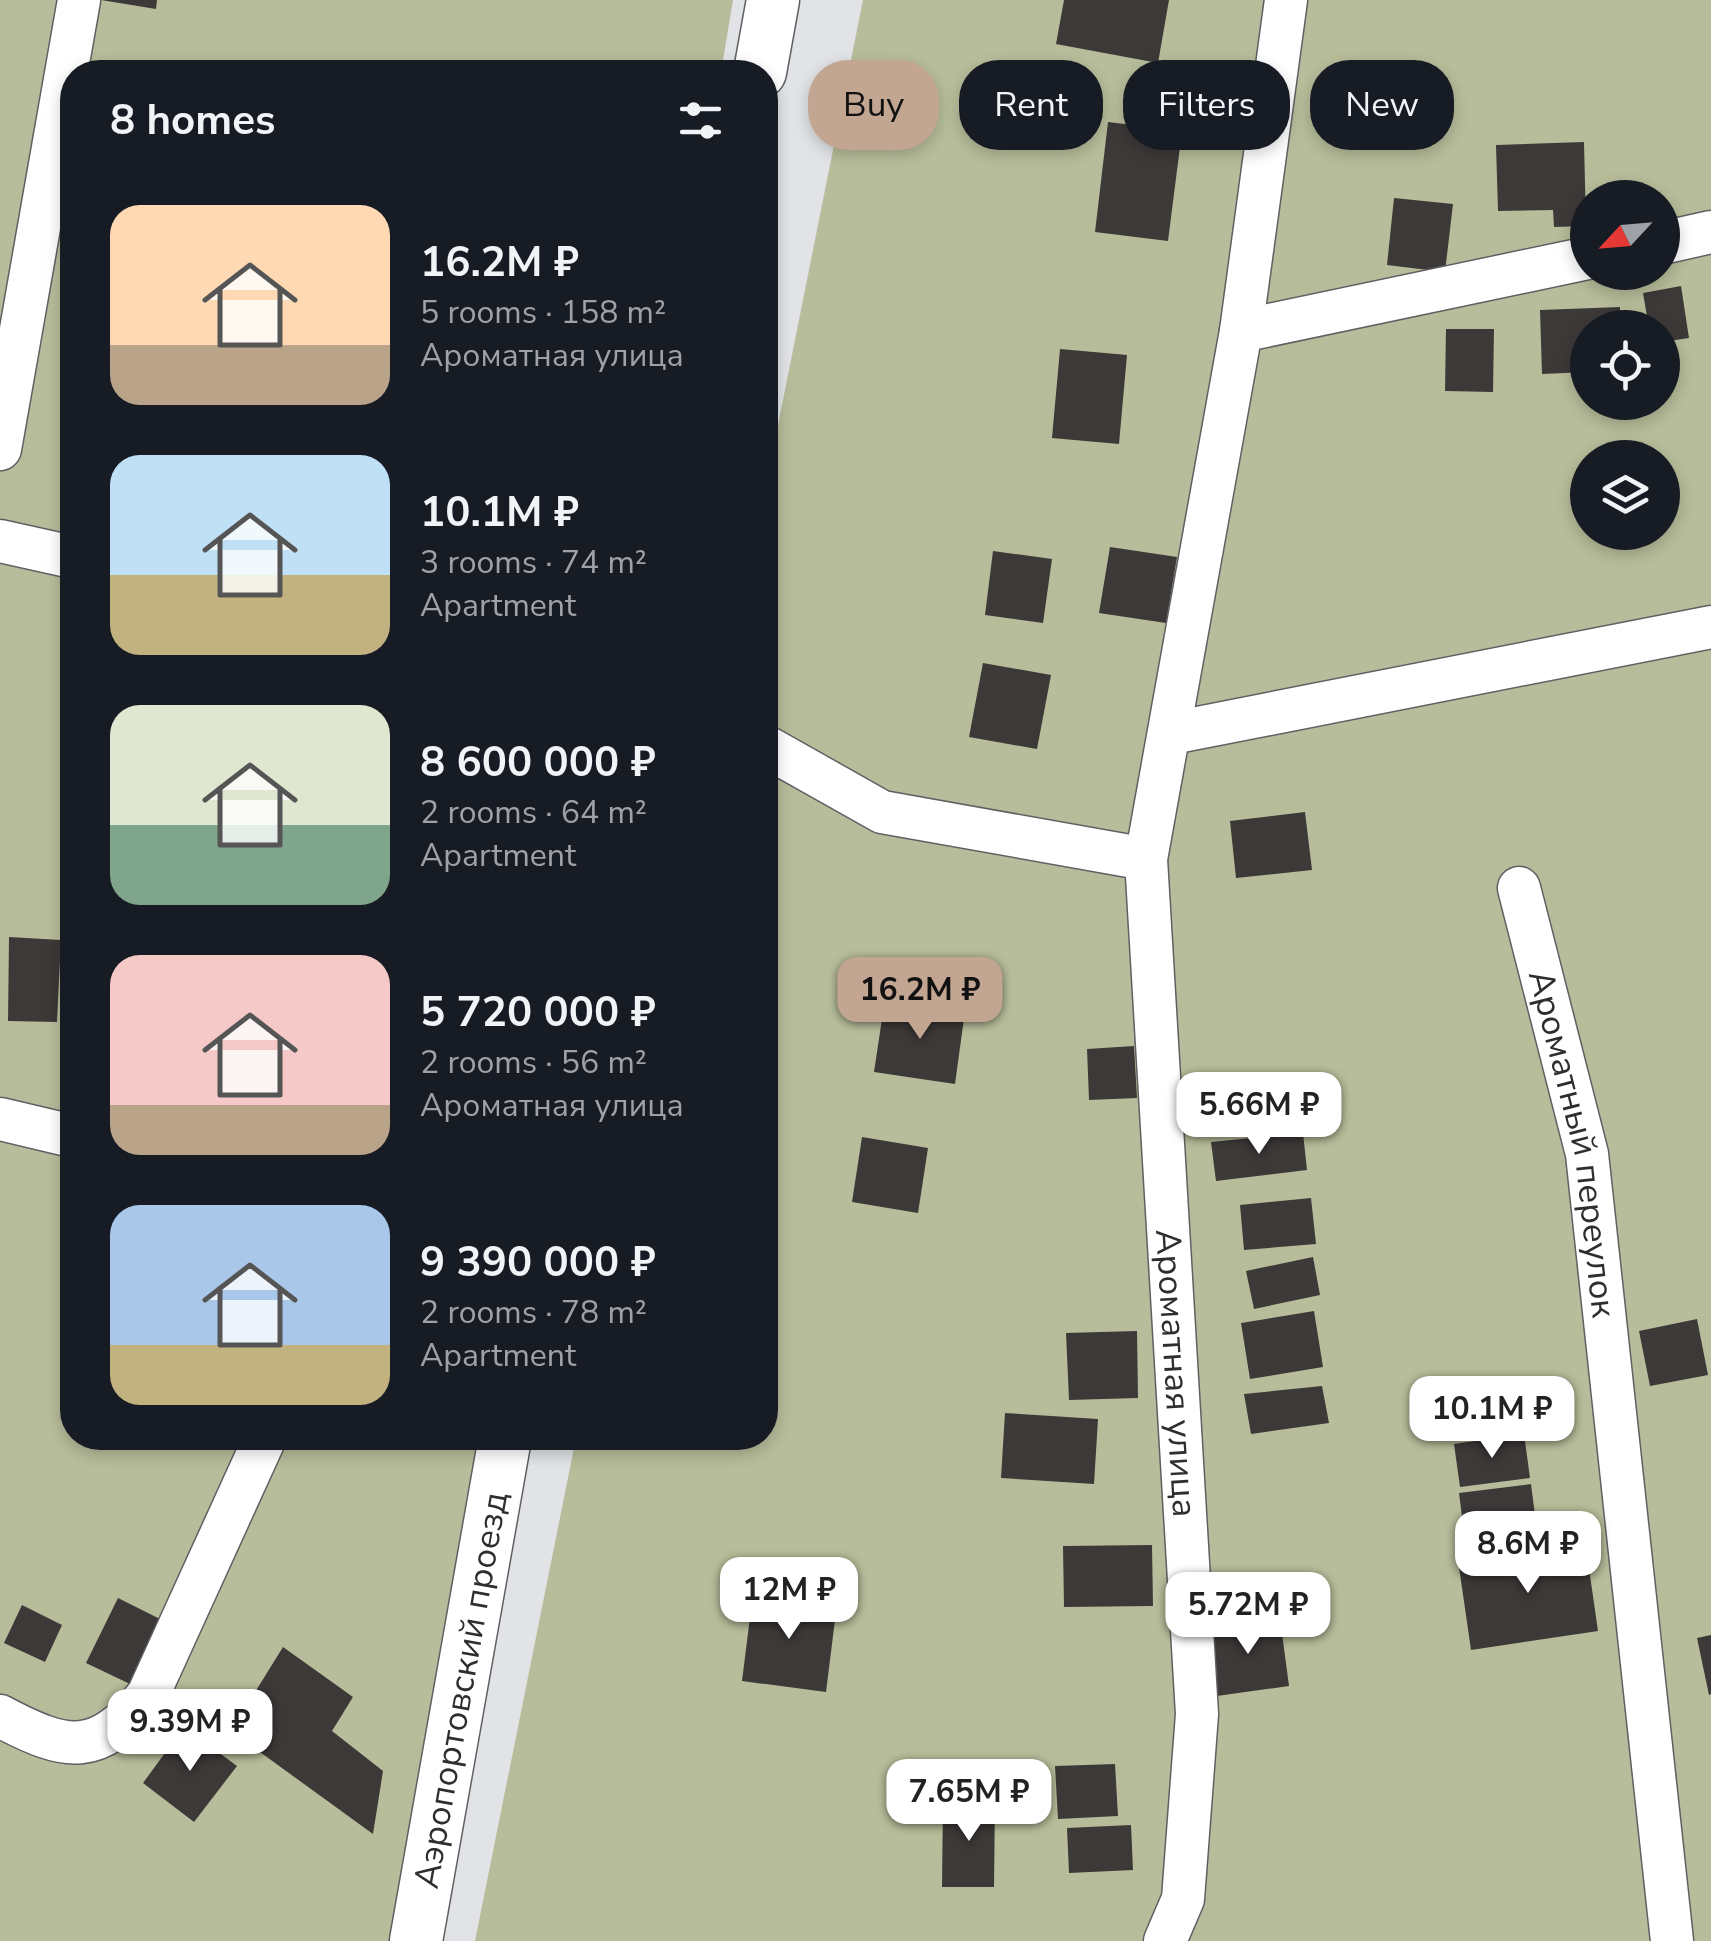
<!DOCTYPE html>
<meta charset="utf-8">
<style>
body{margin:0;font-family:"Nunito Sans",sans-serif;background:#242831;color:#f1f3f6;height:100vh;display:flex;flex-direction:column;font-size:38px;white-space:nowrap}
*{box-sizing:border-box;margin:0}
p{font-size:32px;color:#9ea1a6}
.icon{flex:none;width:55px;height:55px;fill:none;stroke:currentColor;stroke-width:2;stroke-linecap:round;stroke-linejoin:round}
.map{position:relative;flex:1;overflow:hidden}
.sheet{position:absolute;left:60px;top:60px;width:718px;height:1390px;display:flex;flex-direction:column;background:#171b24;border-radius:40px;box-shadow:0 5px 15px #0003}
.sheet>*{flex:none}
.banner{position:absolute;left:808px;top:60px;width:752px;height:90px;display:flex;gap:20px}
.needle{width:65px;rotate:244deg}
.tools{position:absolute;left:1570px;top:180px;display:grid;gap:20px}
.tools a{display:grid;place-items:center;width:110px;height:110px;border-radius:50%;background:#171b24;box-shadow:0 5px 15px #0003;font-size:50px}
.price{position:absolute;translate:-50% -85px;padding:0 22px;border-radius:20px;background:#fff;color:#222;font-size:32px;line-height:65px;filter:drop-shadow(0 2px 5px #0008)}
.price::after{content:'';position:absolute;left:50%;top:60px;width:30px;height:22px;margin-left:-15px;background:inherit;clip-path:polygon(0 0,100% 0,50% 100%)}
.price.active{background:#c3a692;color:#111}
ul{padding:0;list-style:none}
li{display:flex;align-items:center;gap:30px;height:250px;padding:0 50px}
li span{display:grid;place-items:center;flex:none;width:280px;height:200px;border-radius:30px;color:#555}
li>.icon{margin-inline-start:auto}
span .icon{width:120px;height:120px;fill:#fffc;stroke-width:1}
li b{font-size:42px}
h2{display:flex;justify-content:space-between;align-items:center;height:120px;padding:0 50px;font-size:42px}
.pill{padding:0 35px;border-radius:40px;background:#171b24;box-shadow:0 5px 15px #0003;font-size:35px;line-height:90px}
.pill.active{background:#c3a692;color:#111}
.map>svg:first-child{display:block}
.green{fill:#b7bd9a;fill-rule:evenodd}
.building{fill:#3d3938}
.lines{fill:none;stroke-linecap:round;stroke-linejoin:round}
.minor-casing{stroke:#5f6063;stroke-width:45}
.major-casing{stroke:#5f6063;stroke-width:55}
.minor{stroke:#fff;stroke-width:42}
.major{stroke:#fff;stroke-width:52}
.labels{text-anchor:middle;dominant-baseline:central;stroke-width:10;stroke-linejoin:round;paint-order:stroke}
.street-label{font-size:35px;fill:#2e2e30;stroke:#fff}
</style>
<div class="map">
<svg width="1711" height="1941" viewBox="0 0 1711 1941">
<rect width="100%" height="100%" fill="#e1e3e6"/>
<path class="green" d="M 0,0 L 733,0 L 721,72 L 72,72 L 72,1438 L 483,1438 L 395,1941 L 0,1941 Z
M 863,0 L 1711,0 L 1711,1941 L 475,1941 L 576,1438 L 765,1438 L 765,490 ZM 1588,198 L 1662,198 L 1662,272 L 1588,272 ZM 1588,328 L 1662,328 L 1662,402 L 1588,402 ZM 1588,458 L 1662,458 L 1662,532 L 1588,532 Z"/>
<path class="building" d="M 101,0 L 157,0 L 156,9 Z
M 1064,0 L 1169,0 L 1158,63 L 1056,44 Z
M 1108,122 L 1182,131 L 1168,241 L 1095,232 Z
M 1584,142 L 1586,226 L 1554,227 L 1553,210 L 1498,211 L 1496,145 Z
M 1394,198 L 1453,204 L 1445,272 L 1387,265 Z
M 1681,286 L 1689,338 L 1662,342 L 1662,328 L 1649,328 L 1643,293 Z
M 1620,307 L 1620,328 L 1588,328 L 1588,372 L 1542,374 L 1540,310 Z
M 1446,329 L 1494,329 L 1493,392 L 1445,391 Z
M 1060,349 L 1127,355 L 1119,444 L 1052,438 Z
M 1110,547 L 1177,557 L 1166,623 L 1099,613 Z
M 993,551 L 1052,559 L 1043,623 L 985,615 Z
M 983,663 L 1051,675 L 1037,749 L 969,737 Z
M 1305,812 L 1312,870 L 1236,878 L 1230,821 Z
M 9,937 L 61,940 L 57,1022 L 8,1021 Z
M 885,999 L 965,1011 L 955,1084 L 874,1072 Z
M 1134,1046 L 1137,1098 L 1089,1100 L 1087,1049 Z
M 1303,1133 L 1307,1170 L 1216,1181 L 1211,1142 Z
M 862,1137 L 928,1148 L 918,1213 L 852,1202 Z
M 1311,1198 L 1316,1244 L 1244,1250 L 1240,1205 Z
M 1313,1257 L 1320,1295 L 1254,1309 L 1246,1271 Z
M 1314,1311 L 1323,1367 L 1250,1379 L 1241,1323 Z
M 1697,1319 L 1708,1375 L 1650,1386 L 1639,1331 Z
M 1137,1331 L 1138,1398 L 1069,1400 L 1066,1333 Z
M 1322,1386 L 1329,1423 L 1251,1434 L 1244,1394 Z
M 1005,1413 L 1098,1419 L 1094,1484 L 1001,1478 Z
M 1524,1434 L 1530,1478 L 1460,1487 L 1454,1444 Z
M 1531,1484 L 1536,1523 L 1464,1532 L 1459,1493 Z
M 1585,1541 L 1598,1631 L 1471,1650 L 1458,1560 Z
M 1152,1545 L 1153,1606 L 1064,1607 L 1063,1546 Z
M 753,1593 L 837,1604 L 826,1692 L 742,1681 Z
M 118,1598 L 162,1620 L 130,1684 L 86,1663 Z
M 22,1605 L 62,1625 L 45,1662 L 4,1643 Z
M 1280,1618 L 1289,1686 L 1217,1696 L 1208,1627 Z
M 1711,1635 L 1711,1694 L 1709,1695 L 1697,1638 Z
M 283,1647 L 353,1697 L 332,1731 L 383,1771 L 373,1834 L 231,1731 Z
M 184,1727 L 237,1766 L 194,1822 L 143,1783 Z
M 1115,1764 L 1118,1816 L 1058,1819 L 1055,1766 Z
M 943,1800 L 995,1800 L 994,1887 L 942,1887 Z
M 1131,1825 L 1133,1870 L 1069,1873 L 1067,1828 Z"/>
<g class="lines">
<g class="minor-casing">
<g id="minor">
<path d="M 1662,243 L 1711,232"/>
<path d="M 1241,331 L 1588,258"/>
<path d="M 0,449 L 79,0"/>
<path d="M 0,541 L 72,557"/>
<path d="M 1172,733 L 1711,627"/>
<path d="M 765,746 L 882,812 L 1146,859 L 1241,331 L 1286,0"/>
<path id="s1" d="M 1146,859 L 1197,1714 L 1183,1899 L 1165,1941"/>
<path id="s2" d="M 1519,888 L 1587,1154 L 1672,1941"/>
<path d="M 0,1119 L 72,1136"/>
<path d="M 0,1716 C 68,1752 97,1757 148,1695 L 265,1438"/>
</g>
</g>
<g class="major-casing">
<g id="major">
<path d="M 760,72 L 773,0"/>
<path id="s3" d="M 416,1941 L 505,1438"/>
</g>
</g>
<use href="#minor" class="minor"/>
<use href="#major" class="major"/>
</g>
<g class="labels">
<g class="street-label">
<text stroke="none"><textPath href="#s2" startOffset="262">Ароматный переулок</textPath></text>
<text stroke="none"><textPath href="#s1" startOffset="515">Ароматная улица</textPath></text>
<text stroke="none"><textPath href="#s3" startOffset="255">Аэропортовский проезд</textPath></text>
</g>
</g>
</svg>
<div class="tools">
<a><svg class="needle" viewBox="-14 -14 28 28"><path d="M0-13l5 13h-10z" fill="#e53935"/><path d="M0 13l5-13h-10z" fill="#9ea1a6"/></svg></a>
<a><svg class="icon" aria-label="locate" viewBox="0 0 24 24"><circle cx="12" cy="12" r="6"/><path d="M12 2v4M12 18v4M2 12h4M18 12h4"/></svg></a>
<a><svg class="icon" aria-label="layers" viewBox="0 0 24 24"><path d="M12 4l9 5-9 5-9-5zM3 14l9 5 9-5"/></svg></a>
</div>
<b class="price active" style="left:920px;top:1042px">16.2M ₽</b>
<b class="price" style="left:1259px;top:1157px">5.66M ₽</b>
<b class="price" style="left:1492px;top:1461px">10.1M ₽</b>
<b class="price" style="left:1528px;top:1596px">8.6M ₽</b>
<b class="price" style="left:789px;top:1642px">12M ₽</b>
<b class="price" style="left:1248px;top:1657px">5.72M ₽</b>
<b class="price" style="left:190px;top:1774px">9.39M ₽</b>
<b class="price" style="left:969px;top:1844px">7.65M ₽</b>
<div class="banner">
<a class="pill active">Buy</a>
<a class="pill">Rent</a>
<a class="pill">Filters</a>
<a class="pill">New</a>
</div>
<section class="sheet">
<h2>8 homes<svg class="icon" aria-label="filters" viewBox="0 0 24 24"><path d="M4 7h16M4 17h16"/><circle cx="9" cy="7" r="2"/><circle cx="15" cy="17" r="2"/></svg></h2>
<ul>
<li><span style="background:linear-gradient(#ffd9b3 70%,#b9a48a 0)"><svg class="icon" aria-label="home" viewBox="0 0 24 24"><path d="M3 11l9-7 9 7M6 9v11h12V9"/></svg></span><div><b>16.2M ₽</b><p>5 rooms · 158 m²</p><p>Ароматная улица</p></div></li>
<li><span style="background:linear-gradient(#bfe0f5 60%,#c2b280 0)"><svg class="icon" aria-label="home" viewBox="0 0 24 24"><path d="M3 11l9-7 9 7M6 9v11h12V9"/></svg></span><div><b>10.1M ₽</b><p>3 rooms · 74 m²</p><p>Apartment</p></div></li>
<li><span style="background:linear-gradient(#dfe7d0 60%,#7fa58c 0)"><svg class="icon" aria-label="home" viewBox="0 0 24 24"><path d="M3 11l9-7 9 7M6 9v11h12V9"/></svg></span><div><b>8 600 000 ₽</b><p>2 rooms · 64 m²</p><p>Apartment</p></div></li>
<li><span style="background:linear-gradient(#f6c9c9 75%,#b9a48a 0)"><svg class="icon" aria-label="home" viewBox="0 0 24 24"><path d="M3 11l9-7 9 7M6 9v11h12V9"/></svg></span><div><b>5 720 000 ₽</b><p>2 rooms · 56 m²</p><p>Ароматная улица</p></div></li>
<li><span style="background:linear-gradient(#a9c7e8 70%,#c2b280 0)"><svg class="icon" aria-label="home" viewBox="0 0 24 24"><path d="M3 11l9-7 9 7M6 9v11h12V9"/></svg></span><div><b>9 390 000 ₽</b><p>2 rooms · 78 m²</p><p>Apartment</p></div></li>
</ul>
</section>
</div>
